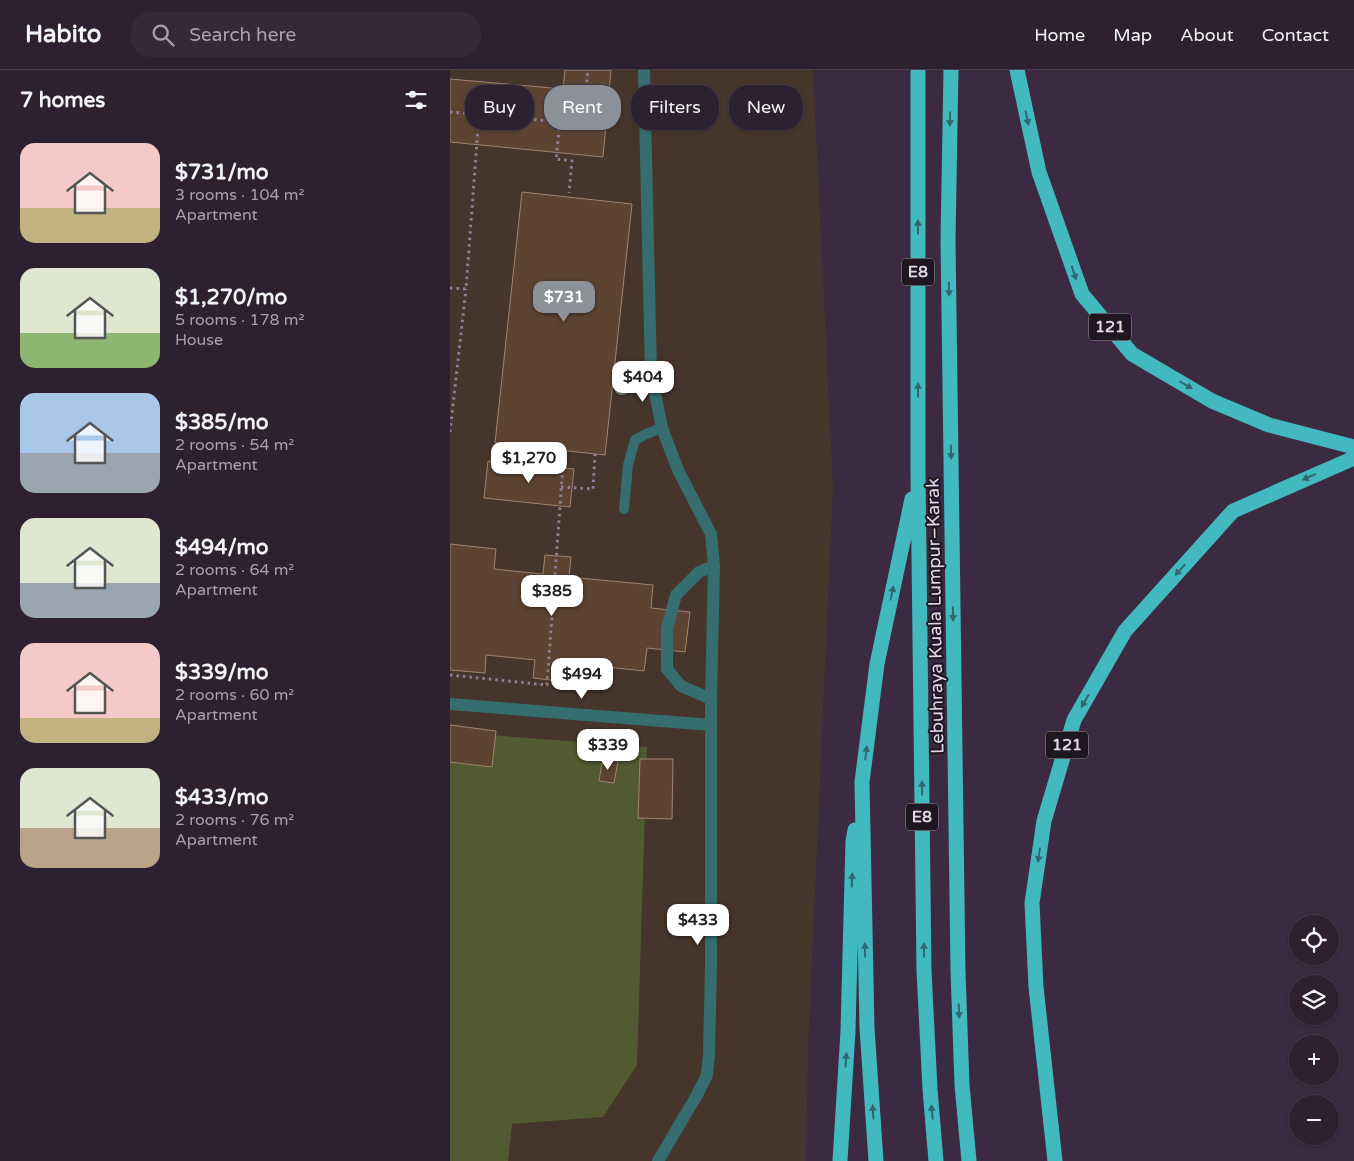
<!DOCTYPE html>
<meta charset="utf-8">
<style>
body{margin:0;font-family:"Varela Round",sans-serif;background:#342839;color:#f1f3f6;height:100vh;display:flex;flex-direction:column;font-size:19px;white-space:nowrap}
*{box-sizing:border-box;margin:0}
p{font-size:16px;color:#a6a3ab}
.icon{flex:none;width:28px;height:28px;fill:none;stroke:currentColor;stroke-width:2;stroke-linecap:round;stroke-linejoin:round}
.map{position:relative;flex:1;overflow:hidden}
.sheet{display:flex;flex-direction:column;background:#2c2031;width:450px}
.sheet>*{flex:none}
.banner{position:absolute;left:15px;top:15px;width:475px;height:45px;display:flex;gap:10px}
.buttons{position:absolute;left:839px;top:845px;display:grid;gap:10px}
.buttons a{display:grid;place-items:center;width:50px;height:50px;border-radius:50%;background:#2c2031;box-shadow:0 1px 4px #0004,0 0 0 1px #483e4d;font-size:25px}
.price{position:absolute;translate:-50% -42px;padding:0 11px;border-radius:10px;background:#fff;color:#222;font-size:16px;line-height:32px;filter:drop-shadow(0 1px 2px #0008)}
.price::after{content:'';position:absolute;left:50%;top:30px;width:15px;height:11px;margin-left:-8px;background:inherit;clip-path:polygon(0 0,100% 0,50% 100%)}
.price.current{background:#8c9099;color:#fff}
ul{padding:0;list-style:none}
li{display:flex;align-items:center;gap:15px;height:125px;padding:0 20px}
li span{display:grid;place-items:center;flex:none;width:140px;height:100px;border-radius:15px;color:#555}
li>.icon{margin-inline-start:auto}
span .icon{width:60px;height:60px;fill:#fffc;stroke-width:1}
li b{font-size:21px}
h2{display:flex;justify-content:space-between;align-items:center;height:60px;padding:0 20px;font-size:21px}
.chip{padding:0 18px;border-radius:20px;background:#2c2031;box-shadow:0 1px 4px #0004,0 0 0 1px #483e4d;font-size:18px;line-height:45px}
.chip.current{background:#8c9099;color:#fff}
header{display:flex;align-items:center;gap:30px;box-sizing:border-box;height:70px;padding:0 25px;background:#2c2031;border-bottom:1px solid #483e4d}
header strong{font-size:24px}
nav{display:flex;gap:28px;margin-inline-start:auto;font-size:18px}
.search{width:350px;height:45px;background:#342839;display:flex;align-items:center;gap:12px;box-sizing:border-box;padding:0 18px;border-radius:20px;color:#a6a3ab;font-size:19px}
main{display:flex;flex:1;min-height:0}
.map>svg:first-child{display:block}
.education{fill:#46352b}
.green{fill:#515a31}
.building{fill:#5d4432;stroke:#a18572}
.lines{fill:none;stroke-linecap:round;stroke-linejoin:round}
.path{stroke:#8f8194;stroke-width:3;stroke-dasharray:2.5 4;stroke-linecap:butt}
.lane{stroke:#366d70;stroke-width:10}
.street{stroke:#366d70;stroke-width:12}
.highway{stroke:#42b9bf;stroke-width:15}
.tree{fill:#919373}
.oneway{fill:#306870}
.labels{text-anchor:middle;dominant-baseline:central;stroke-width:4;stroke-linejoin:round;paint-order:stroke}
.shield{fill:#1e1620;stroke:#a69caa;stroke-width:1}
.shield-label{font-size:16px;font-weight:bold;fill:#e1d6e5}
.street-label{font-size:18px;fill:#e1d6e5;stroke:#1e1620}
</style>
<header>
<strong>Habito</strong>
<div class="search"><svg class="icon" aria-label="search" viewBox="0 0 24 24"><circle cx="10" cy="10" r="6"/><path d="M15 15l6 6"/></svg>Search here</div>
<nav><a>Home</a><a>Map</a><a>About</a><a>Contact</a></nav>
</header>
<main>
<section class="sheet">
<h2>7 homes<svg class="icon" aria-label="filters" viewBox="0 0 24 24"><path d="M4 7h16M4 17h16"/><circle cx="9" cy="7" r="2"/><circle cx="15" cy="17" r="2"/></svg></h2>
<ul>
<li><span style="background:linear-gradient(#f6c9c9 65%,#c2b280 0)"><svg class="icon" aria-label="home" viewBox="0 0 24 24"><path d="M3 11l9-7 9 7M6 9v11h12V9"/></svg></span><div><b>$731/mo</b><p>3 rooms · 104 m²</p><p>Apartment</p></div></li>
<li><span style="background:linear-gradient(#dfe7d0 65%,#8fb573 0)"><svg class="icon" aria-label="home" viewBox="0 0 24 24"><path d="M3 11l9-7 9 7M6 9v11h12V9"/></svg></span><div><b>$1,270/mo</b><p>5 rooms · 178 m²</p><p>House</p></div></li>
<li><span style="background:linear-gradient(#a9c7e8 60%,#9aa5b1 0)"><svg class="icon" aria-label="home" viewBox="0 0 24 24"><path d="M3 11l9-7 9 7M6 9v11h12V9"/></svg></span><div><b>$385/mo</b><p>2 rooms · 54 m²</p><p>Apartment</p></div></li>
<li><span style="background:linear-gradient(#dfe7d0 65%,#9aa5b1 0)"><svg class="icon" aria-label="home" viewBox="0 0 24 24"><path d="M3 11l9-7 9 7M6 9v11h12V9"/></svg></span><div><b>$494/mo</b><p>2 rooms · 64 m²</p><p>Apartment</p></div></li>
<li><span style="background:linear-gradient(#f6c9c9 75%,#c2b280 0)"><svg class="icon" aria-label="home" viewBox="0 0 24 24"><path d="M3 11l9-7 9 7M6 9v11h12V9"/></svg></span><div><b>$339/mo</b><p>2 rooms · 60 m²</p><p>Apartment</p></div></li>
<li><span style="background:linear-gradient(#dfe7d0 60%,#b9a48a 0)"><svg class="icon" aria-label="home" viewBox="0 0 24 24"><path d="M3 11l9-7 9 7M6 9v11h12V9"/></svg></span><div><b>$433/mo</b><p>2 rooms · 76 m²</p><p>Apartment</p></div></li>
</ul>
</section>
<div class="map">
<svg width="904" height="1091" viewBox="0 0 904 1091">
<rect width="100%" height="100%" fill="#3b2a41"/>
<path class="education" d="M 0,0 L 363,0 L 383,417 L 358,979 L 356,1091 L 0,1091 Z"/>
<path class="green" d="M 0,662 L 197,677 L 187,995 L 153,1047 L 62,1054 L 58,1091 L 0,1091 Z"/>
<path class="building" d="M 115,0 L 161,0 L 153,87 L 0,72 L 0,9 L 113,19 Z
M 72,122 L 182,134 L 155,385 L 45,373 Z
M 38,391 L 124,399 L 120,437 L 34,428 Z
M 0,474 L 46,479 L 44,499 L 93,504 L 95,485 L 121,487 L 119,507 L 203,515 L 201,538 L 240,542 L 235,582 L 197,578 L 194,601 L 111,592 L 109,611 L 83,608 L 85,590 L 36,585 L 35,603 L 0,600 Z
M 0,655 L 46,661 L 42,697 L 0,692 Z
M 153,688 L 168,691 L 164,713 L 149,711 Z
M 190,689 L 223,689 L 222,749 L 188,748 Z"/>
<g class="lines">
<path class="path" d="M 0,42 L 133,54 L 138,0
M 110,52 L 106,89 L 122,91 L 119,123
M 0,218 L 16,219 L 29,44
M 0,362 L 16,219
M 111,417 L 143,419 L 145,384
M 0,605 L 97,615 L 114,381"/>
<path class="lane" d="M 174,439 L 178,395 L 185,370 L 196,364 L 212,358"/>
<path class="street" d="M 194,0 L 201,303 L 212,358 L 228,400 L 261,464 L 264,496 L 261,629 L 261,897 L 259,984 L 257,1005 L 247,1025 L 208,1091
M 261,629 L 231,616 L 217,599 L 217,559 L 226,525 L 249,502 L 264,496
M 0,634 L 261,655"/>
<path class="highway" d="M 468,0 L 468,403 L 474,901 L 480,1019 L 486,1091
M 501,0 L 498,170 L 508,901 L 512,1015 L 519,1091
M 567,0 L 589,102 L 632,224 L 682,284 L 762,331 L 819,355 L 904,377
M 390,1091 L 398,961 L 403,771 L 405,760
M 426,1091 L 417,958 L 412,712 L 427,594 L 462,429
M 605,1091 L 586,917 L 582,833 L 594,751 L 624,650 L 675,561 L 783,441 L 904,388"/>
</g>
<circle class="tree" cx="172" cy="317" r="8"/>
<defs><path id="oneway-solid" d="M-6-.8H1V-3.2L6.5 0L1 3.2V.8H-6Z" transform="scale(1.25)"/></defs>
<g class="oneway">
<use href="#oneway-solid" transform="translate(577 48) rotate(78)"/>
<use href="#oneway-solid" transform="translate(500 49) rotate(91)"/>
<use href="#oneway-solid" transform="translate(468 157) rotate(-90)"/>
<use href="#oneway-solid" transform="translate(624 203) rotate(71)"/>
<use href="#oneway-solid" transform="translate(499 219) rotate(89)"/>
<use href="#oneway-solid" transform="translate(736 315) rotate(30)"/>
<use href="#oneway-solid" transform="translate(468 320) rotate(-90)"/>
<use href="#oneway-solid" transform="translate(501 382) rotate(89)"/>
<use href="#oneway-solid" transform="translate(859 407) rotate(156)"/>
<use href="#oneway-solid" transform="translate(730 500) rotate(132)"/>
<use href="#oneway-solid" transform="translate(442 523) rotate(-78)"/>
<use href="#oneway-solid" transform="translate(503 544) rotate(89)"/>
<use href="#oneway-solid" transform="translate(635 631) rotate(120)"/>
<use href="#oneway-solid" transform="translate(416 683) rotate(-83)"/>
<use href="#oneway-solid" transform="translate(472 718) rotate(-91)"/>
<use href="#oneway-solid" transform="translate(589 785) rotate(98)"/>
<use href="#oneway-solid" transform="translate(402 810) rotate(-88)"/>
<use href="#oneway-solid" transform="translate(415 880) rotate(-91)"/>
<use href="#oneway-solid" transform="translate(474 880) rotate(-91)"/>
<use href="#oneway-solid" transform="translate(509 941) rotate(88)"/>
<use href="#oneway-solid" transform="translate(396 990) rotate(-86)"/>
<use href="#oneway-solid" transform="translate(423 1042) rotate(-94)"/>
<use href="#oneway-solid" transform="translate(482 1042) rotate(-95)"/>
</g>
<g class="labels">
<g class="shield">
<rect x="452" y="188.5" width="32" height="27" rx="4"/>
<rect x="639" y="243.5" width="42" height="27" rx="4"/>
<rect x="596" y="661.5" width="42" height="27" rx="4"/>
<rect x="456" y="733.5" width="32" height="27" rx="4"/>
</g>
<g class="shield-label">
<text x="468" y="202">E8</text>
<text x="660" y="257">121</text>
<text x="617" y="675">121</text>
<text x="472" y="747">E8</text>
</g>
<g class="street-label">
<text transform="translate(485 546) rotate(-91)">Lebuhraya Kuala Lumpur–Karak</text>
</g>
</g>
</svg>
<div class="buttons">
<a><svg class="icon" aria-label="locate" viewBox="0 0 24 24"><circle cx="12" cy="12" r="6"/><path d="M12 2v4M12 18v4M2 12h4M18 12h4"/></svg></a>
<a><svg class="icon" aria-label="layers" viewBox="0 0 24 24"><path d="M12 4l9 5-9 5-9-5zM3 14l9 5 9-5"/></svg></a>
<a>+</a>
<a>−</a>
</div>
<b class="price current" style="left:114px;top:253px">$731</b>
<b class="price" style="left:193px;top:333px">$404</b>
<b class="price" style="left:79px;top:414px">$1,270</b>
<b class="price" style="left:102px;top:547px">$385</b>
<b class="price" style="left:132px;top:630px">$494</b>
<b class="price" style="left:158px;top:701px">$339</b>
<b class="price" style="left:248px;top:876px">$433</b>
<div class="banner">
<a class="chip">Buy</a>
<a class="chip current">Rent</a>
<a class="chip">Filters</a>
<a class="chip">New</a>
</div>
</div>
</main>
